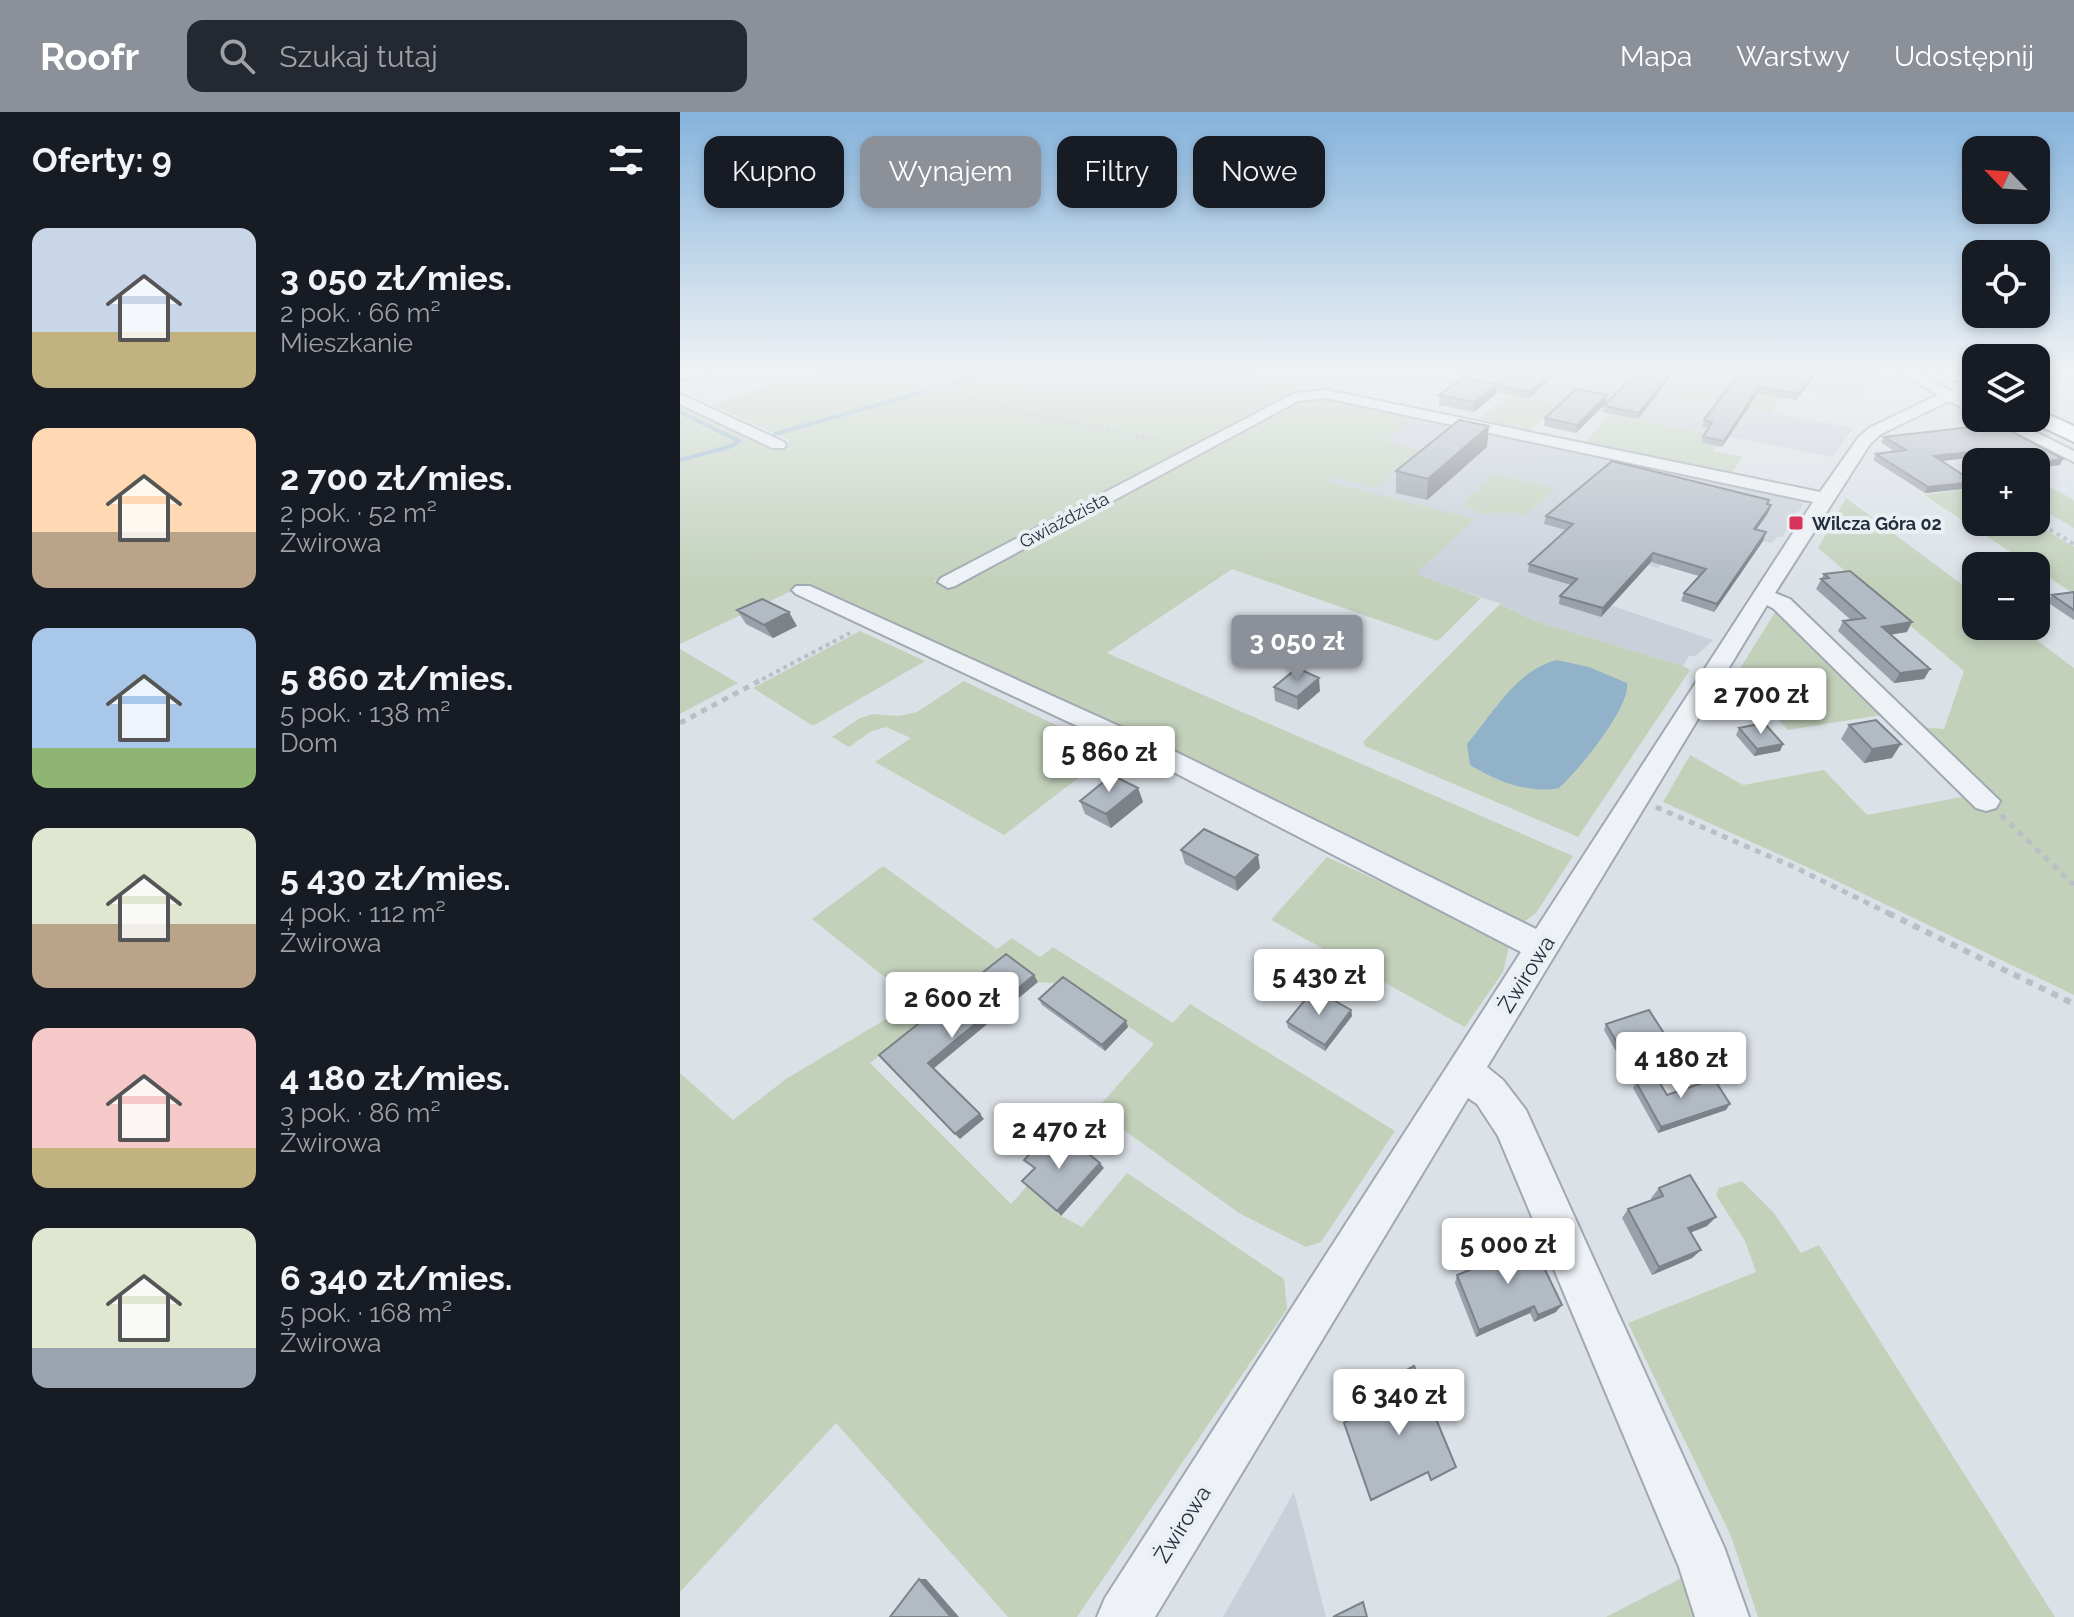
<!DOCTYPE html>
<html lang="pl">
<meta charset="utf-8">
<style>
body{margin:0;font-family:Raleway,sans-serif;background:#242831;color:#f1f3f6;height:100vh;display:flex;flex-direction:column;font-size:30px;white-space:nowrap}
*{box-sizing:border-box;margin:0}
p{font-size:26px;color:#9ea1a6}
.icon{flex:none;width:44px;height:44px;fill:none;stroke:currentColor;stroke-width:2;stroke-linecap:round;stroke-linejoin:round}
.map{position:relative;flex:1;overflow:hidden}
.sheet{display:flex;flex-direction:column;background:#171b24;width:680px}
.sheet>*{flex:none}
.top-card{position:absolute;left:24px;top:24px;width:760px;height:72px;display:flex;gap:16px}
.needle{width:52px;rotate:295deg}
.fabs{position:absolute;left:1282px;top:24px;display:grid;gap:16px}
.fabs a{display:grid;place-items:center;width:88px;height:88px;border-radius:16px;background:#171b24;box-shadow:0 4px 12px #0003;font-size:40px}
.price{position:absolute;translate:-50% -68px;padding:0 18px;border-radius:8px;background:#fff;color:#222;font-size:26px;line-height:52px;filter:drop-shadow(0 2px 4px #0008)}
.price::after{content:'';position:absolute;left:50%;top:48px;width:24px;height:18px;margin-left:-12px;background:inherit;clip-path:polygon(0 0,100% 0,50% 100%)}
.price.active{background:#8c9099;color:#fff}
ul{padding:0;list-style:none}
li{display:flex;align-items:center;gap:24px;height:200px;padding:0 32px}
li span{display:grid;place-items:center;flex:none;width:224px;height:160px;border-radius:16px;color:#555}
li>.icon{margin-inline-start:auto}
span .icon{width:96px;height:96px;fill:#fffc;stroke-width:1}
li b{font-size:34px}
h2{display:flex;justify-content:space-between;align-items:center;height:96px;padding:0 32px;font-size:34px}
.pill{padding:0 28px;border-radius:16px;background:#171b24;box-shadow:0 4px 12px #0003;font-size:28px;line-height:72px}
.pill.active{background:#8c9099;color:#fff}
header{display:flex;align-items:center;gap:48px;box-sizing:border-box;height:112px;padding:0 40px;background:#8c9099;color:#fff}
header strong{font-size:38px}
nav{display:flex;gap:44px;margin-inline-start:auto;font-size:28px}
.search{width:560px;height:72px;background:#242831;display:flex;align-items:center;gap:20px;box-sizing:border-box;padding:0 28px;border-radius:16px;color:#9ea1a6;font-size:30px}
main{display:flex;flex:1;min-height:0}
.map>svg:first-child{display:block}
.built{fill:#c9d0d9}
.green{fill:#c3d1bb}
.water{fill:#92b2ca}
.lines{fill:none;stroke-linecap:round;stroke-linejoin:round}
.stream{stroke:#92b2ca;stroke-width:4}
.minor-casing{stroke:#a0a8b1;stroke-width:4}
.highway-casing{stroke:#818f9e;stroke-width:4}
.path-far3{stroke:#b9bfc5;stroke-width:3;stroke-dasharray:3 3;stroke-linecap:butt}
.path-far2{stroke:#b9bfc5;stroke-width:4;stroke-dasharray:4 4;stroke-linecap:butt}
.path-far1{stroke:#b9bfc5;stroke-width:5;stroke-dasharray:6 6;stroke-linecap:butt}
.path{stroke:#b9bfc5;stroke-width:6;stroke-dasharray:7 7;stroke-linecap:butt}
.minor{fill:#eef1f5;fill-rule:evenodd}
.highway{fill:#fff;fill-rule:evenodd}
.minor-bridge-casing{stroke:#a0a8b1;stroke-width:18;stroke-linecap:butt}
.minor-bridge{stroke:#eef1f5;stroke-width:16}
.wall{fill:#99a0a9}
.shaded-wall{fill:#7d8289}
.building{fill:#b2bac4;stroke:#7d8289;stroke-width:2}
.poi-dot{fill:#d8345b;stroke:#eaeff4;stroke-width:3}
.labels{text-anchor:middle;dominant-baseline:central;stroke-width:8;stroke-linejoin:round;paint-order:stroke}
.far-street-label{font-size:18px;fill:#242f3e;stroke:#eaeff4}
.far-poi-label{font-size:18px;font-weight:bold;fill:#242f3e;stroke:#eaeff4;text-anchor:start}
.street-label{font-size:22px;fill:#242f3e;stroke:#eaeff4}
</style>
<header>
<strong>Roofr</strong>
<div class="search"><svg class="icon" aria-label="search" viewBox="0 0 24 24"><circle cx="10" cy="10" r="6"/><path d="M15 15l6 6"/></svg>Szukaj tutaj</div>
<nav><a>Mapa</a><a>Warstwy</a><a>Udostępnij</a></nav>
</header>
<main>
<section class="sheet">
<h2>Oferty: 9<svg class="icon" aria-label="filters" viewBox="0 0 24 24"><path d="M4 7h16M4 17h16"/><circle cx="9" cy="7" r="2"/><circle cx="15" cy="17" r="2"/></svg></h2>
<ul>
<li><span style="background:linear-gradient(#c9d6e8 65%,#c2b280 0)"><svg class="icon" aria-label="home" viewBox="0 0 24 24"><path d="M3 11l9-7 9 7M6 9v11h12V9"/></svg></span><div><b>3 050 zł/mies.</b><p>2 pok. · 66 m²</p><p>Mieszkanie</p></div></li>
<li><span style="background:linear-gradient(#ffd9b3 65%,#b9a48a 0)"><svg class="icon" aria-label="home" viewBox="0 0 24 24"><path d="M3 11l9-7 9 7M6 9v11h12V9"/></svg></span><div><b>2 700 zł/mies.</b><p>2 pok. · 52 m²</p><p>Żwirowa</p></div></li>
<li><span style="background:linear-gradient(#a9c7e8 75%,#8fb573 0)"><svg class="icon" aria-label="home" viewBox="0 0 24 24"><path d="M3 11l9-7 9 7M6 9v11h12V9"/></svg></span><div><b>5 860 zł/mies.</b><p>5 pok. · 138 m²</p><p>Dom</p></div></li>
<li><span style="background:linear-gradient(#dfe7d0 60%,#b9a48a 0)"><svg class="icon" aria-label="home" viewBox="0 0 24 24"><path d="M3 11l9-7 9 7M6 9v11h12V9"/></svg></span><div><b>5 430 zł/mies.</b><p>4 pok. · 112 m²</p><p>Żwirowa</p></div></li>
<li><span style="background:linear-gradient(#f6c9c9 75%,#c2b280 0)"><svg class="icon" aria-label="home" viewBox="0 0 24 24"><path d="M3 11l9-7 9 7M6 9v11h12V9"/></svg></span><div><b>4 180 zł/mies.</b><p>3 pok. · 86 m²</p><p>Żwirowa</p></div></li>
<li><span style="background:linear-gradient(#dfe7d0 75%,#9aa5b1 0)"><svg class="icon" aria-label="home" viewBox="0 0 24 24"><path d="M3 11l9-7 9 7M6 9v11h12V9"/></svg></span><div><b>6 340 zł/mies.</b><p>5 pok. · 168 m²</p><p>Żwirowa</p></div></li>
</ul>
</section>
<div class="map">
<svg width="1394" height="1505" viewBox="0 0 1394 1505">
<rect width="100%" height="100%" fill="#dbe1e7"/>
<path class="built" d="M 785,259 L 869,259 L 1173,316 L 1153,345 L 769,271 Z
M 1019,259 L 1200,259 L 1179,288 Z
M 736,306 L 1112,385 L 1124,391 L 1102,425 L 1097,425 L 1092,431 L 1083,429 L 1076,438 L 988,446 L 978,456 L 963,452 L 927,492 L 1033,528 L 1016,544 L 1009,544 L 1003,554 L 855,509 L 819,491 L 734,463 L 645,370 Z
M 614,1380 L 646,1505 L 543,1505 Z"/>
<path class="green" d="M 143,259 L 565,259 L 628,274 L 254,469 L 271,477 L 620,289 L 648,286 L 736,306 L 703,329 L 752,341 L 723,354 L 696,376 L 652,365 L 646,369 L 795,407 L 735,462 L 801,486 L 758,529 L 552,457 L 427,541 L 893,744 L 856,801 L 840,813 L 475,631 L 128,471 L 0,532 L 0,293 L 89,337 L 111,329 L 32,293 L 103,268 L 112,270 Z
M 869,259 L 1019,259 L 1109,275 L 1091,301 Z
M 828,282 L 878,292 L 848,320 L 796,309 Z
M 930,302 L 1043,324 L 1022,331 L 1036,334 L 1034,339 L 1062,345 L 1051,363 L 903,332 Z
M 813,363 L 875,376 L 846,403 L 825,400 L 803,402 L 786,394 L 785,389 Z
M 1356,367 L 1394,388 L 1394,416 L 1356,394 Z
M 1291,376 L 1296,378 L 1296,410 L 1353,410 L 1394,435 L 1394,482 L 1244,383 Z
M 1166,386 L 1296,483 L 1296,514 L 1338,514 L 1394,556 L 1394,883 L 1140,761 L 983,690 L 1010,643 L 1063,673 L 1144,658 L 1187,703 L 1287,684 L 1240,615 L 1264,617 L 1284,559 L 1138,436 Z
M 820,492 L 855,509 L 1003,554 L 1010,558 L 898,725 L 685,634 L 683,630 Z
M 1097,497 L 1207,602 L 1108,618 L 1056,563 Z
M 180,519 L 245,549 L 133,614 L 73,576 Z
M 0,537 L 58,571 L 0,602 Z
M 284,569 L 432,640 L 324,723 L 195,650 L 231,626 L 206,615 L 192,619 L 169,635 L 152,625 L 180,606 L 193,602 L 218,604 L 237,600 Z
M 647,745 L 830,830 L 823,860 L 785,915 L 591,808 Z
M 203,754 L 317,837 L 332,826 L 360,845 L 373,835 L 493,911 L 510,892 L 715,1019 L 641,1130 L 626,1135 L 559,1101 L 416,998 L 474,932 L 387,872 L 358,870 L 324,844 L 190,951 L 331,1092 L 347,1074 L 381,1104 L 402,1115 L 447,1061 L 604,1167 L 607,1197 L 397,1505 L 328,1505 L 156,1311 L 0,1480 L 0,961 L 53,1008 L 106,967 L 211,904 L 231,886 L 132,807 Z
M 1062,1069 L 1094,1101 L 1121,1141 L 1139,1133 L 1375,1505 L 1078,1505 L 1051,1424 L 948,1211 L 1076,1160 L 1065,1129 L 1036,1083 L 1039,1076 Z
M 1011,1461 L 1022,1505 L 926,1505 Z"/>
<path class="water" d="M 877,548 L 909,555 L 947,571 C 951,595 898,659 879,676 C 847,682 817,669 790,653 L 787,632 C 813,602 836,558 877,548 Z"/>
<g class="lines">
<path class="stream" d="M 266,274 L 317,259
M 0,300 L 59,329 L 52,334 L 0,348
M 95,322 L 243,280"/>
<g class="minor-casing">
<path id="minor" d="M 28,259 L 26,262 L 0,268 L 0,260 Z
M 1217,259 L 1234,259 L 1270,278 L 1286,275 L 1288,278 L 1281,284 L 1291,291 L 1283,296 L 1269,289 L 1201,322 L 1190,332 L 1095,481 L 1110,487 L 1320,689 L 1316,696 L 1306,699 L 1296,696 L 1094,497 L 1087,493 L 807,955 L 823,968 L 846,998 L 1044,1435 L 1069,1505 L 1015,1505 L 999,1455 L 818,1024 L 797,992 L 788,986 L 475,1505 L 417,1505 L 425,1486 L 841,840 L 476,651 L 116,482 L 112,478 L 116,474 L 130,474 L 494,639 L 856,817 L 1133,390 L 646,286 L 618,289 L 275,474 L 268,476 L 258,470 L 261,466 L 615,281 L 646,278 L 1140,380 L 1178,326 L 1189,316 L 1258,283 Z
M 0,282 L 104,330 L 106,333 L 104,336 L 92,336 L 0,292 Z
M 1307,306 L 1327,306 L 1394,339 L 1394,350 Z"/>
</g>
<g class="highway-casing">
<path id="highway" d="M 1258,259 L 1283,259 L 1296,265 L 1296,279 Z
M 1356,297 L 1394,314 L 1394,330 L 1348,308 L 1356,306 Z"/>
</g>
<path class="path-far3" d="M 251,276 L 343,301 L 491,331"/>
<path class="path-far2" d="M 1356,409 L 1394,432
M 75,571 L 170,521"/>
<path class="path-far1" d="M 0,611 L 79,569
M 976,695 L 1114,755 L 1212,803
M 1321,703 L 1394,773"/>
<path class="path" d="M 1208,801 L 1394,892"/>
<use href="#minor" class="minor"/>
<use href="#highway" class="highway"/>
<g class="minor-bridge-casing">
<path id="minor-bridge" d="M 1281,278 L 1296,272"/>
</g>
<use href="#minor-bridge" class="minor-bridge"/>
</g>
<path class="wall" d="M 995,259 L 958,307 L 923,300 L 924,294 Z
M 1031,259 L 1139,259 L 1116,288 L 1078,281 L 1042,335 L 1022,331 L 1023,325 L 1029,316 L 1022,315 L 1024,308 L 1057,264 Z
M 873,265 L 849,286 L 816,280 L 816,282 L 794,300 L 759,293 L 759,283 Z
M 927,283 L 926,291 L 896,321 L 864,314 L 865,306 Z
M 1318,312 L 1380,353 L 1356,350 L 1329,350 L 1316,343 L 1262,349 L 1294,370 L 1291,376 L 1245,381 L 1193,348 L 1196,342 L 1215,340 L 1201,330 L 1204,325 Z
M 807,335 L 747,388 L 716,381 L 716,359 Z
M 1089,388 L 1088,393 L 1091,393 L 1088,401 L 1076,418 L 1086,420 L 1083,429 L 1034,500 L 1001,489 L 1004,481 L 1019,464 L 971,450 L 921,505 L 879,492 L 880,484 L 891,473 L 848,460 L 849,452 L 886,418 L 864,412 L 866,404 Z
M 1144,462 L 1227,520 L 1211,522 L 1250,557 L 1244,567 L 1214,571 L 1158,519 L 1163,509 L 1171,508 L 1136,477 Z
M 1394,480 L 1394,508 L 1367,490 L 1372,483 Z
M 57,498 L 117,514 L 93,526 L 66,512 Z
M 594,575 L 640,579 L 618,598 L 595,589 Z
M 1169,613 L 1212,646 L 1184,651 L 1161,627 Z
M 1059,616 L 1103,632 L 1100,639 L 1074,644 L 1056,623 Z
M 458,676 L 463,690 L 431,716 L 405,702 L 400,689 Z
M 501,738 L 580,756 L 557,779 L 505,752 Z
M 359,887 L 446,909 L 448,915 L 425,939 L 362,893 Z
M 671,898 L 672,904 L 645,939 L 608,916 L 607,910 Z
M 926,912 L 983,932 L 941,948 L 924,918 Z
M 956,970 L 987,983 L 1046,998 L 978,1021 L 953,976 Z
M 979,1076 L 1027,1114 L 1010,1121 L 1021,1138 L 1012,1146 L 972,1163 L 942,1106 L 948,1097 L 972,1088 L 971,1086 Z
M 800,1147 L 876,1200 L 854,1210 L 850,1201 L 796,1225 L 775,1171 L 777,1163 L 797,1155 Z"/>
<path class="shaded-wall" d="M 874,259 L 873,265 L 849,286 L 849,280 Z
M 992,259 L 995,259 L 958,307 L 959,301 Z
M 1137,259 L 1139,259 L 1116,288 L 1119,282 Z
M 817,272 L 816,282 L 794,300 L 795,290 Z
M 1079,275 L 1078,281 L 1042,335 L 1044,329 Z
M 927,283 L 926,291 L 896,321 L 897,313 Z
M 809,314 L 807,335 L 747,388 L 748,367 Z
M 1319,337 L 1316,343 L 1251,350 L 1254,344 Z
M 1383,347 L 1380,353 L 1356,356 L 1356,351 Z
M 1294,370 L 1291,376 L 1245,381 L 1248,375 Z
M 1091,393 L 1088,401 L 1071,425 L 1074,417 Z
M 1086,420 L 1083,429 L 1034,500 L 1037,492 Z
M 973,441 L 971,450 L 921,505 L 923,496 Z
M 109,500 L 117,514 L 93,526 L 84,513 Z
M 1232,510 L 1227,520 L 1197,525 L 1202,515 Z
M 1250,557 L 1244,567 L 1214,571 L 1220,561 Z
M 639,566 L 640,579 L 618,598 L 617,585 Z
M 1103,632 L 1100,639 L 1074,644 L 1077,637 Z
M 1221,632 L 1212,646 L 1184,651 L 1192,637 Z
M 458,676 L 463,690 L 431,716 L 426,702 Z
M 578,743 L 580,756 L 557,779 L 555,766 Z
M 354,863 L 358,870 L 253,957 L 248,951 Z
M 671,898 L 672,904 L 645,939 L 645,933 Z
M 446,909 L 448,915 L 425,939 L 422,933 Z
M 987,926 L 983,932 L 941,948 L 944,942 Z
M 1050,992 L 1046,998 L 978,1021 L 981,1015 Z
M 300,1002 L 304,1007 L 280,1027 L 275,1022 Z
M 420,1051 L 424,1056 L 381,1104 L 377,1099 Z
M 1036,1105 L 1027,1114 L 999,1125 L 1008,1116 Z
M 1021,1138 L 1012,1146 L 972,1163 L 979,1155 Z
M 882,1193 L 876,1200 L 854,1210 L 858,1203 Z
M 854,1194 L 850,1201 L 796,1225 L 799,1218 Z
M 748,1360 L 747,1361 L 691,1389 L 691,1388 Z
M 239,1467 L 246,1467 L 279,1505 L 271,1505 Z"/>
<path class="building" d="M 835,259 L 874,259 L 849,280 L 816,274 Z
M 958,259 L 992,259 L 959,301 L 924,294 Z
M 1061,259 L 1137,259 L 1119,282 L 1079,275 L 1044,329 L 1023,325 L 1032,310 L 1024,308 Z
M 783,266 L 817,272 L 795,290 L 759,283 Z
M 896,277 L 927,283 L 897,313 L 865,306 Z
M 779,308 L 809,314 L 748,367 L 716,359 Z
M 1318,312 L 1383,347 L 1356,351 L 1343,350 L 1319,337 L 1254,344 L 1294,370 L 1248,375 L 1196,342 L 1226,338 L 1204,325 Z
M 932,349 L 1089,388 L 1087,392 L 1091,393 L 1074,417 L 1086,420 L 1037,492 L 1004,481 L 1026,457 L 973,441 L 923,496 L 880,484 L 897,467 L 849,452 L 893,412 L 866,404 Z
M 1170,459 L 1232,510 L 1202,515 L 1250,557 L 1220,561 L 1163,509 L 1185,506 L 1141,467 L 1149,466 L 1144,462 Z
M 1394,480 L 1394,498 L 1372,483 Z
M 82,487 L 109,500 L 84,513 L 57,498 Z
M 617,556 L 639,566 L 617,585 L 594,575 Z
M 1196,608 L 1221,632 L 1192,637 L 1169,613 Z
M 1084,611 L 1103,632 L 1077,637 L 1059,616 Z
M 432,663 L 458,676 L 426,702 L 400,689 Z
M 524,717 L 578,743 L 555,766 L 501,738 Z
M 326,842 L 354,863 L 248,951 L 300,1002 L 275,1022 L 199,943 Z
M 383,865 L 446,909 L 422,933 L 359,887 Z
M 634,877 L 671,898 L 645,933 L 607,910 Z
M 969,898 L 987,926 L 944,942 L 926,912 Z
M 975,963 L 987,983 L 1034,967 L 1050,992 L 981,1015 L 956,970 Z
M 385,1023 L 420,1051 L 377,1099 L 342,1069 L 355,1056 L 344,1048 L 363,1028 L 374,1035 Z
M 1010,1063 L 1036,1105 L 1008,1116 L 1021,1138 L 979,1155 L 948,1097 L 983,1084 L 979,1076 Z
M 846,1127 L 852,1141 L 856,1139 L 882,1193 L 858,1203 L 854,1194 L 799,1218 L 777,1163 L 802,1153 L 800,1147 Z
M 734,1254 L 776,1355 L 751,1368 L 748,1360 L 691,1388 L 664,1311 L 704,1287 L 699,1273 Z
M 239,1467 L 271,1505 L 210,1505 Z
M 683,1490 L 687,1505 L 653,1505 Z"/>
<linearGradient id="sky" x2="0" y2="1"><stop stop-color="#85b3dc"/><stop offset="0.55" stop-color="#eff2f4"/><stop offset="1" stop-color="#eff2f4" stop-opacity="0"/></linearGradient>
<rect width="1394" height="470" fill="url(#sky)"/>
<rect class="poi-dot" x="1108" y="403" width="16" height="16" rx="4"/>
<g class="labels">
<g class="far-street-label">
<text transform="translate(384 408) rotate(-28)">Gwiaździsta</text>
</g>
<g class="far-poi-label">
<text x="1132" y="411">Wilcza Góra 02</text>
</g>
<g class="street-label">
<text transform="translate(846 862) rotate(-58)">Żwirowa</text>
<text transform="translate(502 1412) rotate(-58)">Żwirowa</text>
</g>
</g>
</svg>
<div class="fabs">
<a><svg class="needle" viewBox="-14 -14 28 28"><path d="M0-13l5 13h-10z" fill="#e53935"/><path d="M0 13l5-13h-10z" fill="#9ea1a6"/></svg></a>
<a><svg class="icon" aria-label="locate" viewBox="0 0 24 24"><circle cx="12" cy="12" r="6"/><path d="M12 2v4M12 18v4M2 12h4M18 12h4"/></svg></a>
<a><svg class="icon" aria-label="layers" viewBox="0 0 24 24"><path d="M12 4l9 5-9 5-9-5zM3 14l9 5 9-5"/></svg></a>
<a>+</a>
<a>−</a>
</div>
<b class="price active" style="left:617px;top:571px">3 050 zł</b>
<b class="price" style="left:1081px;top:624px">2 700 zł</b>
<b class="price" style="left:429px;top:682px">5 860 zł</b>
<b class="price" style="left:639px;top:905px">5 430 zł</b>
<b class="price" style="left:272px;top:928px">2 600 zł</b>
<b class="price" style="left:1001px;top:988px">4 180 zł</b>
<b class="price" style="left:379px;top:1059px">2 470 zł</b>
<b class="price" style="left:828px;top:1174px">5 000 zł</b>
<b class="price" style="left:719px;top:1325px">6 340 zł</b>
<div class="top-card">
<a class="pill">Kupno</a>
<a class="pill active">Wynajem</a>
<a class="pill">Filtry</a>
<a class="pill">Nowe</a>
</div>
</div>
</main>
